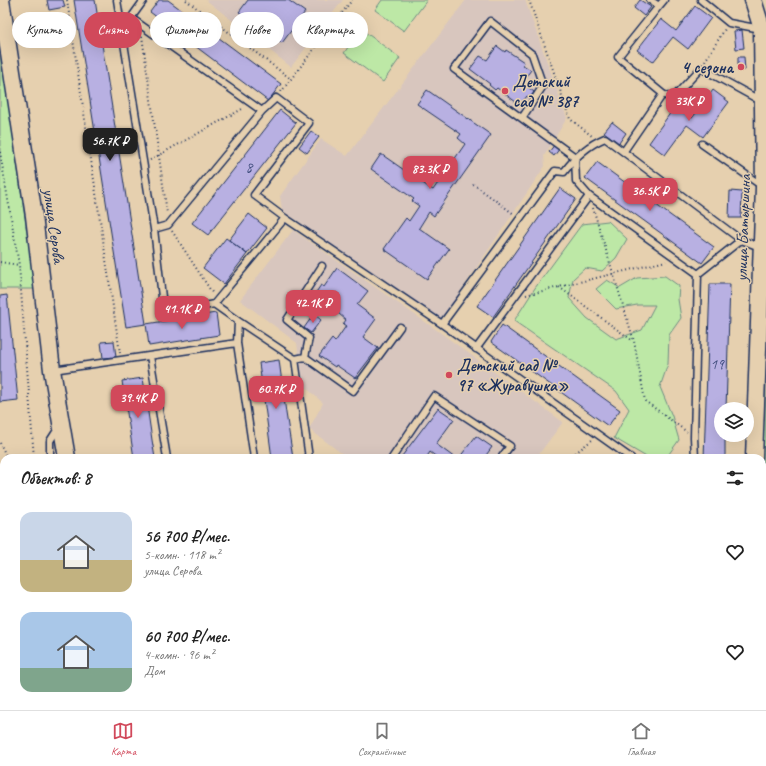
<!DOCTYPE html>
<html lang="ru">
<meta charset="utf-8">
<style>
body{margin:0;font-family:Caveat,sans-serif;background:#f2f2f2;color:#222;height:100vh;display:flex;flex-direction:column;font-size:15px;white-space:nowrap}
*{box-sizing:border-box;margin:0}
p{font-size:13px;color:#767676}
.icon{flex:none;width:22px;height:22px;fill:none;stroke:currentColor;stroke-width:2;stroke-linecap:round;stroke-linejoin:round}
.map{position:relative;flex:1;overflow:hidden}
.side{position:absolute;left:0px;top:454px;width:766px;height:256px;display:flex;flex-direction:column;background:#fff;border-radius:12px 12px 0 0;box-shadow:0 4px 16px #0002}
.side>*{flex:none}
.guide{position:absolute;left:12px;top:12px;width:400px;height:36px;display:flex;gap:8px}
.buttons{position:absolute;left:714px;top:402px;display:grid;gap:8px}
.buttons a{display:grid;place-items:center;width:40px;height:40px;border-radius:50%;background:#fff;box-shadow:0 4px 16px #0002;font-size:20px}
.price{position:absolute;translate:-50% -34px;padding:0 9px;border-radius:8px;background:#d1495b;color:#fff;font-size:13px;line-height:26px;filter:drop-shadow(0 1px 2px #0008)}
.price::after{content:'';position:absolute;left:50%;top:24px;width:12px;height:9px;margin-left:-6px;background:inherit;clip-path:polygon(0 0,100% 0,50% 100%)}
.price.active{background:#222;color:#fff}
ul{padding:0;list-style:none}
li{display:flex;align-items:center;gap:12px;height:100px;padding:0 20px}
li span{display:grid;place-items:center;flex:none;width:112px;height:80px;border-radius:12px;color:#555}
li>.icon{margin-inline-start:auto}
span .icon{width:48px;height:48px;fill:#fffc;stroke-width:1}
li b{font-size:17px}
h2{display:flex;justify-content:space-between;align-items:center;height:48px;padding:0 20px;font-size:17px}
.pill{padding:0 14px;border-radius:18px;background:#fff;box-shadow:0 4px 16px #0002;font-size:14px;line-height:36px}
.pill.active{background:#d1495b;color:#fff}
.menu{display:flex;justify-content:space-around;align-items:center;height:56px;border-top:1px solid #e0e0e0;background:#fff;font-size:11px;color:#767676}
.menu a{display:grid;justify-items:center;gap:2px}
.menu .active{color:#d1495b}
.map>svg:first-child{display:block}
.built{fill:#d8c6be}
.green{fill:#bde8a6;stroke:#6c8c82}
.building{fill:#b8b0e2;stroke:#1b2f5e}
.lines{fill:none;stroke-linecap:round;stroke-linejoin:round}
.lane-casing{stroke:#1b2f5e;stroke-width:9}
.street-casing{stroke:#1b2f5e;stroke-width:15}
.secondary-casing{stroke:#1b2f5e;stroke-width:19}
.path{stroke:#1b2f5e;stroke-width:2;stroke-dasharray:1 3;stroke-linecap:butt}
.lane{stroke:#e6d0af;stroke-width:6}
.street{stroke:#e6d0af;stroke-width:12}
.secondary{stroke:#e6d0af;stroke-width:16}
.poi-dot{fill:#d1495b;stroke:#e6d0af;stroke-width:1.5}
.labels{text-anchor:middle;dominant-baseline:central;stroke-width:3;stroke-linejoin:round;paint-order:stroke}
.number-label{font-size:15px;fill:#424f7f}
.poi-label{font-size:17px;font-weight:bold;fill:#1b2f5e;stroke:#e6d0af;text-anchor:start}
.street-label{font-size:17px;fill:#1b2f5e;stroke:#e6d0af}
</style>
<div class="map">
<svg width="766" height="710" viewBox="0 0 766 710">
<rect width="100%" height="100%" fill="#e6d0af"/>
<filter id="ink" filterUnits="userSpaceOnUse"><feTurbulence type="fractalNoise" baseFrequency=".025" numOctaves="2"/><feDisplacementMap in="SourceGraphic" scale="8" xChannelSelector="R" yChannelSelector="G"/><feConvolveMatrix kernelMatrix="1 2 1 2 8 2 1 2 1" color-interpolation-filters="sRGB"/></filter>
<g filter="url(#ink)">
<path class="built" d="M 206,0 L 343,0 L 291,67 Z
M 466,0 L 525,0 L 567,118 L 544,156 L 545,166 L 441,320 L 282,210 L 280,196 L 321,139 L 347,156 Z
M 293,230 L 434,328 L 563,422 L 536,458 L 348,458 L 309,429 L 323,403 L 302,384 L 297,343 L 240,300 Z"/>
<path class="green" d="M 382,0 L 427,0 L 404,31 L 375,10 Z
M 361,29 L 400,58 L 383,82 L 344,53 Z
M 0,43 L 35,289 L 0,289 Z
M 608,221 L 627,239 L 616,258 L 602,271 L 585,268 L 573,279 L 569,298 L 587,318 L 616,339 L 642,330 L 655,305 L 637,305 L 616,309 L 596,289 L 607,280 L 620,288 L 637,278 L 665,276 L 679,286 L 678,299 L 681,318 L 669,335 L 668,364 L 660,387 L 672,416 L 679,440 L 666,458 L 648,458 L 614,438 L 629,409 L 616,391 L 514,321 L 535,288 L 582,224 Z
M 766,259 L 766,625 L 762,624 L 762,458 Z"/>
<path class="building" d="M 47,0 L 63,0 L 65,7 L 49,10 Z
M 74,0 L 95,0 L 146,324 L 126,327 Z
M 159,0 L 168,0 L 281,84 L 268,101 L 150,12 Z
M 248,0 L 288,0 L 305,12 L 282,43 L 239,12 Z
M 640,0 L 651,7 L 644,16 L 634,8 Z
M 695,6 L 711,18 L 688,49 L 673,37 L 653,62 L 637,50 L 661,19 L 676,31 Z
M 742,30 L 744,48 L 736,49 L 734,31 Z
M 497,46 L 505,52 L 506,50 L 524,62 L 523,65 L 531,70 L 522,82 L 534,92 L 530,98 L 527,96 L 520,105 L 497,88 L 495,90 L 489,85 L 490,84 L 470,69 L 480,56 L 487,60 Z
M 738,57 L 744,57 L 745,70 L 738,70 Z
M 427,90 L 491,135 L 434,216 L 429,212 L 419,228 L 449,249 L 427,279 L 384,249 L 406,218 L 409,221 L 419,206 L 412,201 L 414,199 L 371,169 L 381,154 L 433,190 L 465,144 L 458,138 L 461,134 L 417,104 Z
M 713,90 L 729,102 L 703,137 L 687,125 L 665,155 L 649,143 L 676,105 L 692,118 Z
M 280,110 L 296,123 L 208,235 L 192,223 Z
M 612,122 L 626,133 L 619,143 L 604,132 Z
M 311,131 L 319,137 L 307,153 L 299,147 Z
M 555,144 L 560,148 L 554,156 L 549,152 Z
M 597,162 L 714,247 L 702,263 L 585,178 Z
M 560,188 L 576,199 L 493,317 L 477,306 Z
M 730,191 L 742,192 L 741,218 L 729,218 Z
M 249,214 L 267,228 L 247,254 L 229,240 Z
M 226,238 L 247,254 L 224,284 L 203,268 Z
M 337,268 L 368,291 L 357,305 L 376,319 L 363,337 L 378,348 L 355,378 L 336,365 L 335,367 L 319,356 L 332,339 L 335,342 L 346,326 L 343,324 L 346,320 L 331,307 L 327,313 L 310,301 L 321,285 L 324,287 Z
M 710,284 L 730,284 L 726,409 L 721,409 L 721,435 L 725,435 L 725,458 L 704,458 Z
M 7,295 L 18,400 L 0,402 L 0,296 Z
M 216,313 L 219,335 L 149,346 L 146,324 Z
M 314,314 L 321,320 L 311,333 L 304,328 Z
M 502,325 L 620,410 L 608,426 L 491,342 Z
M 114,341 L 116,357 L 103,358 L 101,342 Z
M 279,360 L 286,413 L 293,458 L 272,458 L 259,363 Z
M 143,378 L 152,440 L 155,458 L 134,458 L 122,381 Z
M 438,408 L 454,419 L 436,444 L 455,458 L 438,458 L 430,452 L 426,458 L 405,458 L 402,456 Z
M 476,436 L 492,447 L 484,458 L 459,458 Z
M 114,706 L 126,706 L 128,710 L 109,710 Z
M 137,706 L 157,706 L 160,710 L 137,710 L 135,707 Z
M 183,706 L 192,706 L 195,710 L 180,710 L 179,708 Z"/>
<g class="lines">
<g class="lane-casing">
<path id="lane" d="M 117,0 L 154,229 L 164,314 L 214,304 L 285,218 L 442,324 L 631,458
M 650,0 L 659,6 L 664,0
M 701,0 L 729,23 L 761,29
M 659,6 L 618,57 L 663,94
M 131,18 L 144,0
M 120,22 L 131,18 L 262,111
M 522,118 L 543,86 L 532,54 L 490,21 L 454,69 L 575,157 L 576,181 L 589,196
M 702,144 L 762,186
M 624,151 L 663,94 L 672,99 L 701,68 L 761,101
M 154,229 L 168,225 L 262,111 L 276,98 L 309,123 L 254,195 L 285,218
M 238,321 L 295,359 L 309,458
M 442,324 L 555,171 L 564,172 C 575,157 588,145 605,138 L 741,240
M 237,343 L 254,458
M 476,349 L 589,196 L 698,274
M 150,356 L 167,458
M 305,357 L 353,391 L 400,327
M 295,359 L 305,357 L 309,338 L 287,320 L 322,266
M 53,370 L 237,343 L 238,321 L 214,304
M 50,458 L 50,441 L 59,427
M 392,458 L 434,396 L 510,446 L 501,458
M 695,458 L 694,437 L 698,274 L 741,240 L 760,247
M 0,703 L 4,703
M 248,706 L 248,710
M 486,706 L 486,710
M 371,710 L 371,706"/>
</g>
<g class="street-casing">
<path id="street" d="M 742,710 L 742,706"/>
</g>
<g class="secondary-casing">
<path id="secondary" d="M 1,0 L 34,216 L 52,370 L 67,458
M 753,0 L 762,29 L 764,187 L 754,458
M 4,631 L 1,639 L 4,652
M 762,643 L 766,643
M 0,664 L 4,664
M 762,668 L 766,668"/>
</g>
<path class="path" d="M 67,0 L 120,353
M 186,0 L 291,79
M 529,0 L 570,119 L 592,136
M 142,36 L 167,213
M 705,61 L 725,29
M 281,92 L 352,0
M 0,152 L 19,265 L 34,458
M 150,160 L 244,108
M 473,184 L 514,214
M 593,208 L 634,341 L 645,401 L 687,432
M 172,231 L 213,294
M 0,262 L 19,265
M 559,287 L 633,341
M 526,295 L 666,261
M 0,443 L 7,458
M 569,458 L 592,440
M 0,504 L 4,505
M 0,511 L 4,506
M 0,563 L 4,563
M 0,581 L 4,576
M 762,701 L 766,701
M 131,706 L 133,710
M 168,706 L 169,710
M 80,710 L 83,706
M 727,710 L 728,706"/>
<use href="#lane" class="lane"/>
<use href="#street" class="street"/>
<use href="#secondary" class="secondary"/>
</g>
</g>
<g class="poi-dot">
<circle cx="741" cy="67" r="4"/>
<circle cx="505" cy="91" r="4"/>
<circle cx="449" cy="375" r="4"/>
</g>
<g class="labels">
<g class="number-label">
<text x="249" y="167">8</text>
<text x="717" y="364">19</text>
</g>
<g class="poi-label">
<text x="733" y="67" text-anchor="end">4 сезона</text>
<text x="513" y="81">Детский<tspan x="513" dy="20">сад № 387</tspan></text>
<text x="457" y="365">Детский сад №<tspan x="457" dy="20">97 «Журавушка»</tspan></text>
</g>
<g class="street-label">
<text transform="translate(54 226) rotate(82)">улица Серова</text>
<text transform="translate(743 228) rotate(-88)">улица Батыршина</text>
</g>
</g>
</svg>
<div class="buttons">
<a><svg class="icon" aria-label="layers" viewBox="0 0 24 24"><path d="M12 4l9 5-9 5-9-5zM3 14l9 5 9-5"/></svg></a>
</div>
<b class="price" style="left:689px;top:122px">33K ₽</b>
<b class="price active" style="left:110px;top:162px">56.7K ₽</b>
<b class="price" style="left:430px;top:190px">83.3K ₽</b>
<b class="price" style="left:650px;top:212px">36.5K ₽</b>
<b class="price" style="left:313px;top:324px">42.1K ₽</b>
<b class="price" style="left:182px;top:330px">41.1K ₽</b>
<b class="price" style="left:276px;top:410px">60.7K ₽</b>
<b class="price" style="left:138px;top:419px">39.4K ₽</b>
<div class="guide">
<a class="pill">Купить</a>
<a class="pill active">Снять</a>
<a class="pill">Фильтры</a>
<a class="pill">Новое</a>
<a class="pill">Квартира</a>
</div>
<section class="side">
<h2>Объектов: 8<svg class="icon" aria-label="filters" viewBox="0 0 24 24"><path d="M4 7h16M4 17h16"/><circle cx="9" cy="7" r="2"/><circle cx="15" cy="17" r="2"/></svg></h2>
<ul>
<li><span style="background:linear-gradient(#c9d6e8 60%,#c2b280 0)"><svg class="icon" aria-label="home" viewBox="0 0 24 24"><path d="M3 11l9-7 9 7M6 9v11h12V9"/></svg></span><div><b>56 700 ₽/мес.</b><p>5-комн. · 118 m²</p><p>улица Серова</p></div><svg class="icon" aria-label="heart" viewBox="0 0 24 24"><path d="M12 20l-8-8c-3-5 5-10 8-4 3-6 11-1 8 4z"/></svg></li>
<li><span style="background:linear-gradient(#a9c7e8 70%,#7fa58c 0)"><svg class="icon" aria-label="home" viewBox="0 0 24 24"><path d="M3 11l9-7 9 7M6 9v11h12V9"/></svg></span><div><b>60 700 ₽/мес.</b><p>4-комн. · 96 m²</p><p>Дом</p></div><svg class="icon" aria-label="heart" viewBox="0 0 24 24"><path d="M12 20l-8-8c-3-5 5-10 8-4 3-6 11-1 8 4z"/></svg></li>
</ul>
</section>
</div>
<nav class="menu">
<a class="active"><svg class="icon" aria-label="map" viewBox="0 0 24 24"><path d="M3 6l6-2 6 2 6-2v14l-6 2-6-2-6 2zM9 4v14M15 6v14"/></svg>Карта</a>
<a><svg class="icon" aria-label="saved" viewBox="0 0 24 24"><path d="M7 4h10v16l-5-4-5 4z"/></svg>Сохранённые</a>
<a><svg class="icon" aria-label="home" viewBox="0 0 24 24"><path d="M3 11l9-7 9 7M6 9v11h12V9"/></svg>Главная</a>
</nav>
